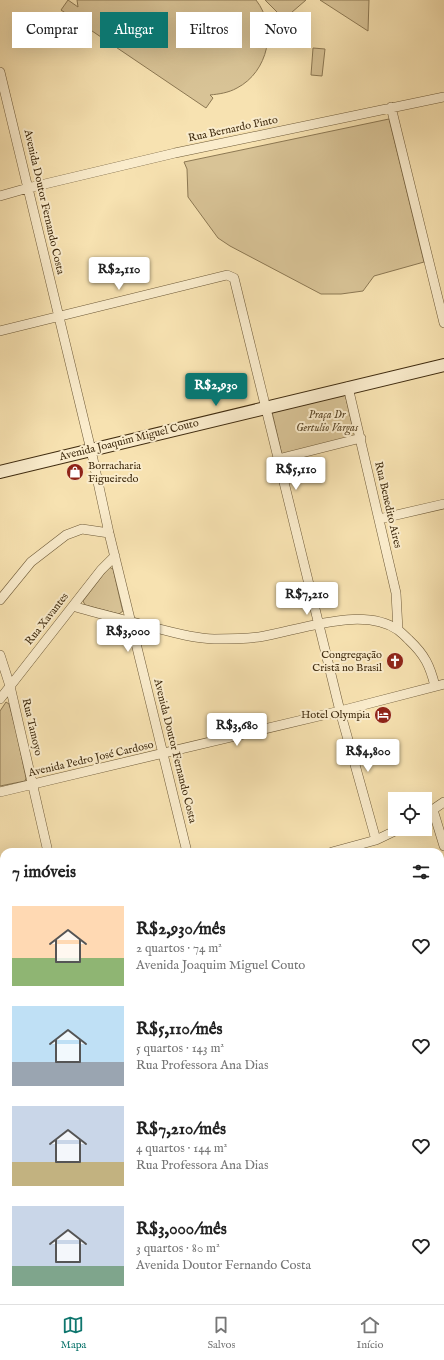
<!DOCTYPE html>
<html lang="pt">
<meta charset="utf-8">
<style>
body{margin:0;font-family:"IM FELL English",serif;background:#f2f2f2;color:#222;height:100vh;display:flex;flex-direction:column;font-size:15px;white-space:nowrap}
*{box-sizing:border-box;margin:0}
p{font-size:13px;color:#767676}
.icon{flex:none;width:22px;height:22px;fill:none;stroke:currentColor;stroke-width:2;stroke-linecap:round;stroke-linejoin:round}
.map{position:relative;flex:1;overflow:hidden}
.details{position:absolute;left:0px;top:848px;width:444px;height:456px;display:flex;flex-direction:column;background:#fff;border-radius:12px 12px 0 0;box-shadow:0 4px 16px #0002}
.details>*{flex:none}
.hud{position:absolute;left:12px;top:12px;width:420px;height:36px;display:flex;gap:8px}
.controls{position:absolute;left:388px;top:792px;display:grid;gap:8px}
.controls a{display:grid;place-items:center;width:44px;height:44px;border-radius:0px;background:#fff;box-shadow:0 4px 16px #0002;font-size:20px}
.price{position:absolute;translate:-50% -34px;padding:0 9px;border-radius:4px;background:#fff;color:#222;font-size:13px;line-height:26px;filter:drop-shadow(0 1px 2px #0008)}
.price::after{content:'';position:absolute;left:50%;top:24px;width:12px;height:9px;margin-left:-6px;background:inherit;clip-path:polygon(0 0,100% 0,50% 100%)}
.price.selected{background:#0f766e;color:#fff}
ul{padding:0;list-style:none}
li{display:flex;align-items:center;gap:12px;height:100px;padding:0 12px}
li span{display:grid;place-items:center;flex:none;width:112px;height:80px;border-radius:0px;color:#555}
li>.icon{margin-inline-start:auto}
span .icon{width:48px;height:48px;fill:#fffc;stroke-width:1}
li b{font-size:17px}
h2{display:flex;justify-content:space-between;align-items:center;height:48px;padding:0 12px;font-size:17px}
.chip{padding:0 14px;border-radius:0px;background:#fff;box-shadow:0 4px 16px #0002;font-size:14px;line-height:36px}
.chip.selected{background:#0f766e;color:#fff}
.tab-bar{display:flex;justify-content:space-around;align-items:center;height:56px;border-top:1px solid #e0e0e0;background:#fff;font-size:11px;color:#767676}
.tab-bar a{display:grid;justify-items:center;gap:2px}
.tab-bar .selected{color:#0f766e}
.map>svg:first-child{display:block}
.green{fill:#d8c396;stroke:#8c7853}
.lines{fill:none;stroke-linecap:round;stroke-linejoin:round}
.street-casing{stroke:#6e5a38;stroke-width:10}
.secondary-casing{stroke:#402c10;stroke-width:14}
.street{stroke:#faeccc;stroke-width:9}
.secondary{stroke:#faeccc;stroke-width:12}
.labels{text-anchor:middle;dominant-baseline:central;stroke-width:4;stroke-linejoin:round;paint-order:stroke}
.street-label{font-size:11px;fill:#402c10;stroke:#faeccc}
.park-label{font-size:11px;font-style:italic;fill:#5e4a2b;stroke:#faeccc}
.poi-label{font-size:11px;fill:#402c10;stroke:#faeccc;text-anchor:end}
</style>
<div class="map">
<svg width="444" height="1304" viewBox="0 0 444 1304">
<rect width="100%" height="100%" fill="#f7e2b1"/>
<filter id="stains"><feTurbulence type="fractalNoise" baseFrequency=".005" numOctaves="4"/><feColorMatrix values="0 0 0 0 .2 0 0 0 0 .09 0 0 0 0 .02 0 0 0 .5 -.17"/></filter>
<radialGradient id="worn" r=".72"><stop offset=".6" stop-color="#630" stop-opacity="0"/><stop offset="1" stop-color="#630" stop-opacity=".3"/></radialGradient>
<path class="green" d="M 68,0 L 78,7 L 77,0 L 256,0 C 278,28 268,72 237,88 C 228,93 219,94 210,95 L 213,98 L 206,108 L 61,10 Z
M 265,0 L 306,0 L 284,19 Z
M 320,0 L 369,0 L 368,31 Z
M 313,48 L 325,49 L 322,76 L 311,75 Z
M 389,119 L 424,262 L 374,276 L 363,291 L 341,294 L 321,294 L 230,246 L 218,238 L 188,197 L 187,169 L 184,162 Z
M 345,394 L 355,437 L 282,455 L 272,412 Z
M 109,567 L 113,569 L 122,608 L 123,611 L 119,614 L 85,605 L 83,601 Z
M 6,702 L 9,704 L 16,730 L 26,778 L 25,781 L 0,786 L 0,711 Z"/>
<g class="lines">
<g class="street-casing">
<path id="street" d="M 0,72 L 91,450 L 109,533 L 187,852
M 391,107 L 444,323
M 0,196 L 28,188 L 175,153 L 444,97
M 0,331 L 227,275 L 234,278 L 340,711 L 376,840
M 348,387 L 396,593 L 398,630
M 278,459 L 361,438
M 379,519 L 444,504
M 0,600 L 31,562 L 66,535 L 82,529 L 109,533
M 73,606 C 95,613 118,618 140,624 C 165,630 189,638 214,639 C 229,639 244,639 259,637 C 298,631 362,605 398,630 C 402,633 406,637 409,640 C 425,655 430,666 435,686
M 0,655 L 10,686 L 48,852
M 0,699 L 101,570 L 115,556
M 0,792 L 340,711 L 444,684
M 433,810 L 444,846
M 425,815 L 444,802
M 332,852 L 376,840 L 399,829
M 0,964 L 4,965
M 0,1007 L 4,1008
M 440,1023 L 444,1022
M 0,1052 L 4,1050
M 0,1097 L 4,1096
M 440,1131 L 444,1130
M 0,1152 L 4,1146
M 0,1244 L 4,1246
M 0,1286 L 4,1284
M 91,1300 L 94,1304
M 396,1300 L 396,1304"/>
</g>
<g class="secondary-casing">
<path id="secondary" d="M 0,472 L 444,365
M 0,891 L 4,892
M 0,917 L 4,918
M 440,965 L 444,966
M 440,991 L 444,992
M 440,1243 L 444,1243
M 299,1300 L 300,1304
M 206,1304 L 220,1300"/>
</g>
<use href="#street" class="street"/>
<use href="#secondary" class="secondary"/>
</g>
<defs>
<g id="shop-disc" transform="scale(0.9)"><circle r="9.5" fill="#8f2418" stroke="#faeccc"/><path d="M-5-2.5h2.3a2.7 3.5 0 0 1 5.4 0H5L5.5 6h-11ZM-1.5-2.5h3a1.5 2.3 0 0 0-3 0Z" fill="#fff"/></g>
<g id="church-disc" transform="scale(0.9)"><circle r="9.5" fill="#8f2418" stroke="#faeccc"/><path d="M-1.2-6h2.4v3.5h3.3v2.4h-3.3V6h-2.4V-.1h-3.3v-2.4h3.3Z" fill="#fff"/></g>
<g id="hotel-disc" transform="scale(0.9)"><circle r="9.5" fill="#8f2418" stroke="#faeccc"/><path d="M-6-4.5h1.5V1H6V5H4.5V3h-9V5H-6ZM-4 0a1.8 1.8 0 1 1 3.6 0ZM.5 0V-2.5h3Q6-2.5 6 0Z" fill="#fff"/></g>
</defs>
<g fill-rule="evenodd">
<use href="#shop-disc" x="75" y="472"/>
<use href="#church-disc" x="395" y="661"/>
<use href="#hotel-disc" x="383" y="715"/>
</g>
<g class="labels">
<g class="street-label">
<text transform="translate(233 129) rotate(-12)">Rua Bernardo Pinto</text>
<text transform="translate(44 202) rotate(77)">Avenida Doutor Fernando Costa</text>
<text transform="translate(129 440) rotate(-14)">Avenida Joaquim Miguel Couto</text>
<text transform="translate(388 505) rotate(77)">Rua Benedito Aires</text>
<text transform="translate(47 619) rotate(-52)">Rua Xavantes</text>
<text transform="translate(32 727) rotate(77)">Rua Tamoyo</text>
<text transform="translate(175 751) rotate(76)">Avenida Doutor Fernando Costa</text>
<text transform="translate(91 759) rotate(-13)">Avenida Pedro José Cardoso</text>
</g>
<g class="park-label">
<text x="327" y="415">Praça Dr<tspan x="327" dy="13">Gertulio Vargas</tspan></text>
</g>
<g class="poi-label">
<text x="88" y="466" text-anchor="start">Borracharia<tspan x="88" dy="13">Figueiredo</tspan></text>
<text x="382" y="655">Congregação<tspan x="382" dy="13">Cristã no Brasil</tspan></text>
<text x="370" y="715">Hotel Olympia</text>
</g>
</g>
<rect width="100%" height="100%" filter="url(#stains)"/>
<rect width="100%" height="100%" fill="url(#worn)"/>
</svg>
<div class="controls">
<a><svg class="icon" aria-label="locate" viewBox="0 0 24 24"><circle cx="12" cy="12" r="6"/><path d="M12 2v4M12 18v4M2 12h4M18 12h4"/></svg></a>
</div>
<b class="price" style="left:119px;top:291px">R$2,110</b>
<b class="price selected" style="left:216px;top:407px">R$2,930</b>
<b class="price" style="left:296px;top:491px">R$5,110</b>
<b class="price" style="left:307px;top:616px">R$7,210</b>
<b class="price" style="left:128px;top:653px">R$3,000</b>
<b class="price" style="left:237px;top:747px">R$3,680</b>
<b class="price" style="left:368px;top:773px">R$4,800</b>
<div class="hud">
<a class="chip">Comprar</a>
<a class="chip selected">Alugar</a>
<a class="chip">Filtros</a>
<a class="chip">Novo</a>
</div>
<section class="details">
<h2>7 imóveis<svg class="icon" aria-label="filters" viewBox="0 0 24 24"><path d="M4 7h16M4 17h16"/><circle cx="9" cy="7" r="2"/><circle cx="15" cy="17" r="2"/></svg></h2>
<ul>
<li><span style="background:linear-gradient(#ffd9b3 65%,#8fb573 0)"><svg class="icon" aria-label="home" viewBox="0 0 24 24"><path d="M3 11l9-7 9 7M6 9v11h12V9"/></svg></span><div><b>R$2,930/mês</b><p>2 quartos · 74 m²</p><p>Avenida Joaquim Miguel Couto</p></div><svg class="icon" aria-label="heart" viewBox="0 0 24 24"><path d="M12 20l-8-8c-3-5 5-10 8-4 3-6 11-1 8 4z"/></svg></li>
<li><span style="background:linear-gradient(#bfe0f5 70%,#9aa5b1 0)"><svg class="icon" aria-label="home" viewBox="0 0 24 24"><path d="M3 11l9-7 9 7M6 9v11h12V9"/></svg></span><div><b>R$5,110/mês</b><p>5 quartos · 143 m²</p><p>Rua Professora Ana Dias</p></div><svg class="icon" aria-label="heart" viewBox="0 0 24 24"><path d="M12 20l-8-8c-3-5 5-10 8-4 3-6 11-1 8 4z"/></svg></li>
<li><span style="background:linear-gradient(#c9d6e8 70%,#c2b280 0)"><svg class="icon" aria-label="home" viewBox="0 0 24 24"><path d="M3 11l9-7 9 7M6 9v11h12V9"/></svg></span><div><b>R$7,210/mês</b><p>4 quartos · 144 m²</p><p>Rua Professora Ana Dias</p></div><svg class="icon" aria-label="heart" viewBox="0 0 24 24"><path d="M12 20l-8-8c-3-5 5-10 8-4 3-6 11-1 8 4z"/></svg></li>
<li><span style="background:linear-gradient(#c9d6e8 75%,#7fa58c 0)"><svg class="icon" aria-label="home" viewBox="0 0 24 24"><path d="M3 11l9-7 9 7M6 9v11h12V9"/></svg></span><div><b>R$3,000/mês</b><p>3 quartos · 80 m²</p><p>Avenida Doutor Fernando Costa</p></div><svg class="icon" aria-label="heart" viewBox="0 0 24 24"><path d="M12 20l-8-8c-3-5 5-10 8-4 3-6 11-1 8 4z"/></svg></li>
</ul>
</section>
</div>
<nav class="tab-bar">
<a class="selected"><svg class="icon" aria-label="map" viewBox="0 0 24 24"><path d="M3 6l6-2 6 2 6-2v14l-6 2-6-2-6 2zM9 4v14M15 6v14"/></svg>Mapa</a>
<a><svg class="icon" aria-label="saved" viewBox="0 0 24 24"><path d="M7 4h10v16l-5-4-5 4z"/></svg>Salvos</a>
<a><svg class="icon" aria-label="home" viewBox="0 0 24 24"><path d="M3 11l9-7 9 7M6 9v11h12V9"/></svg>Início</a>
</nav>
